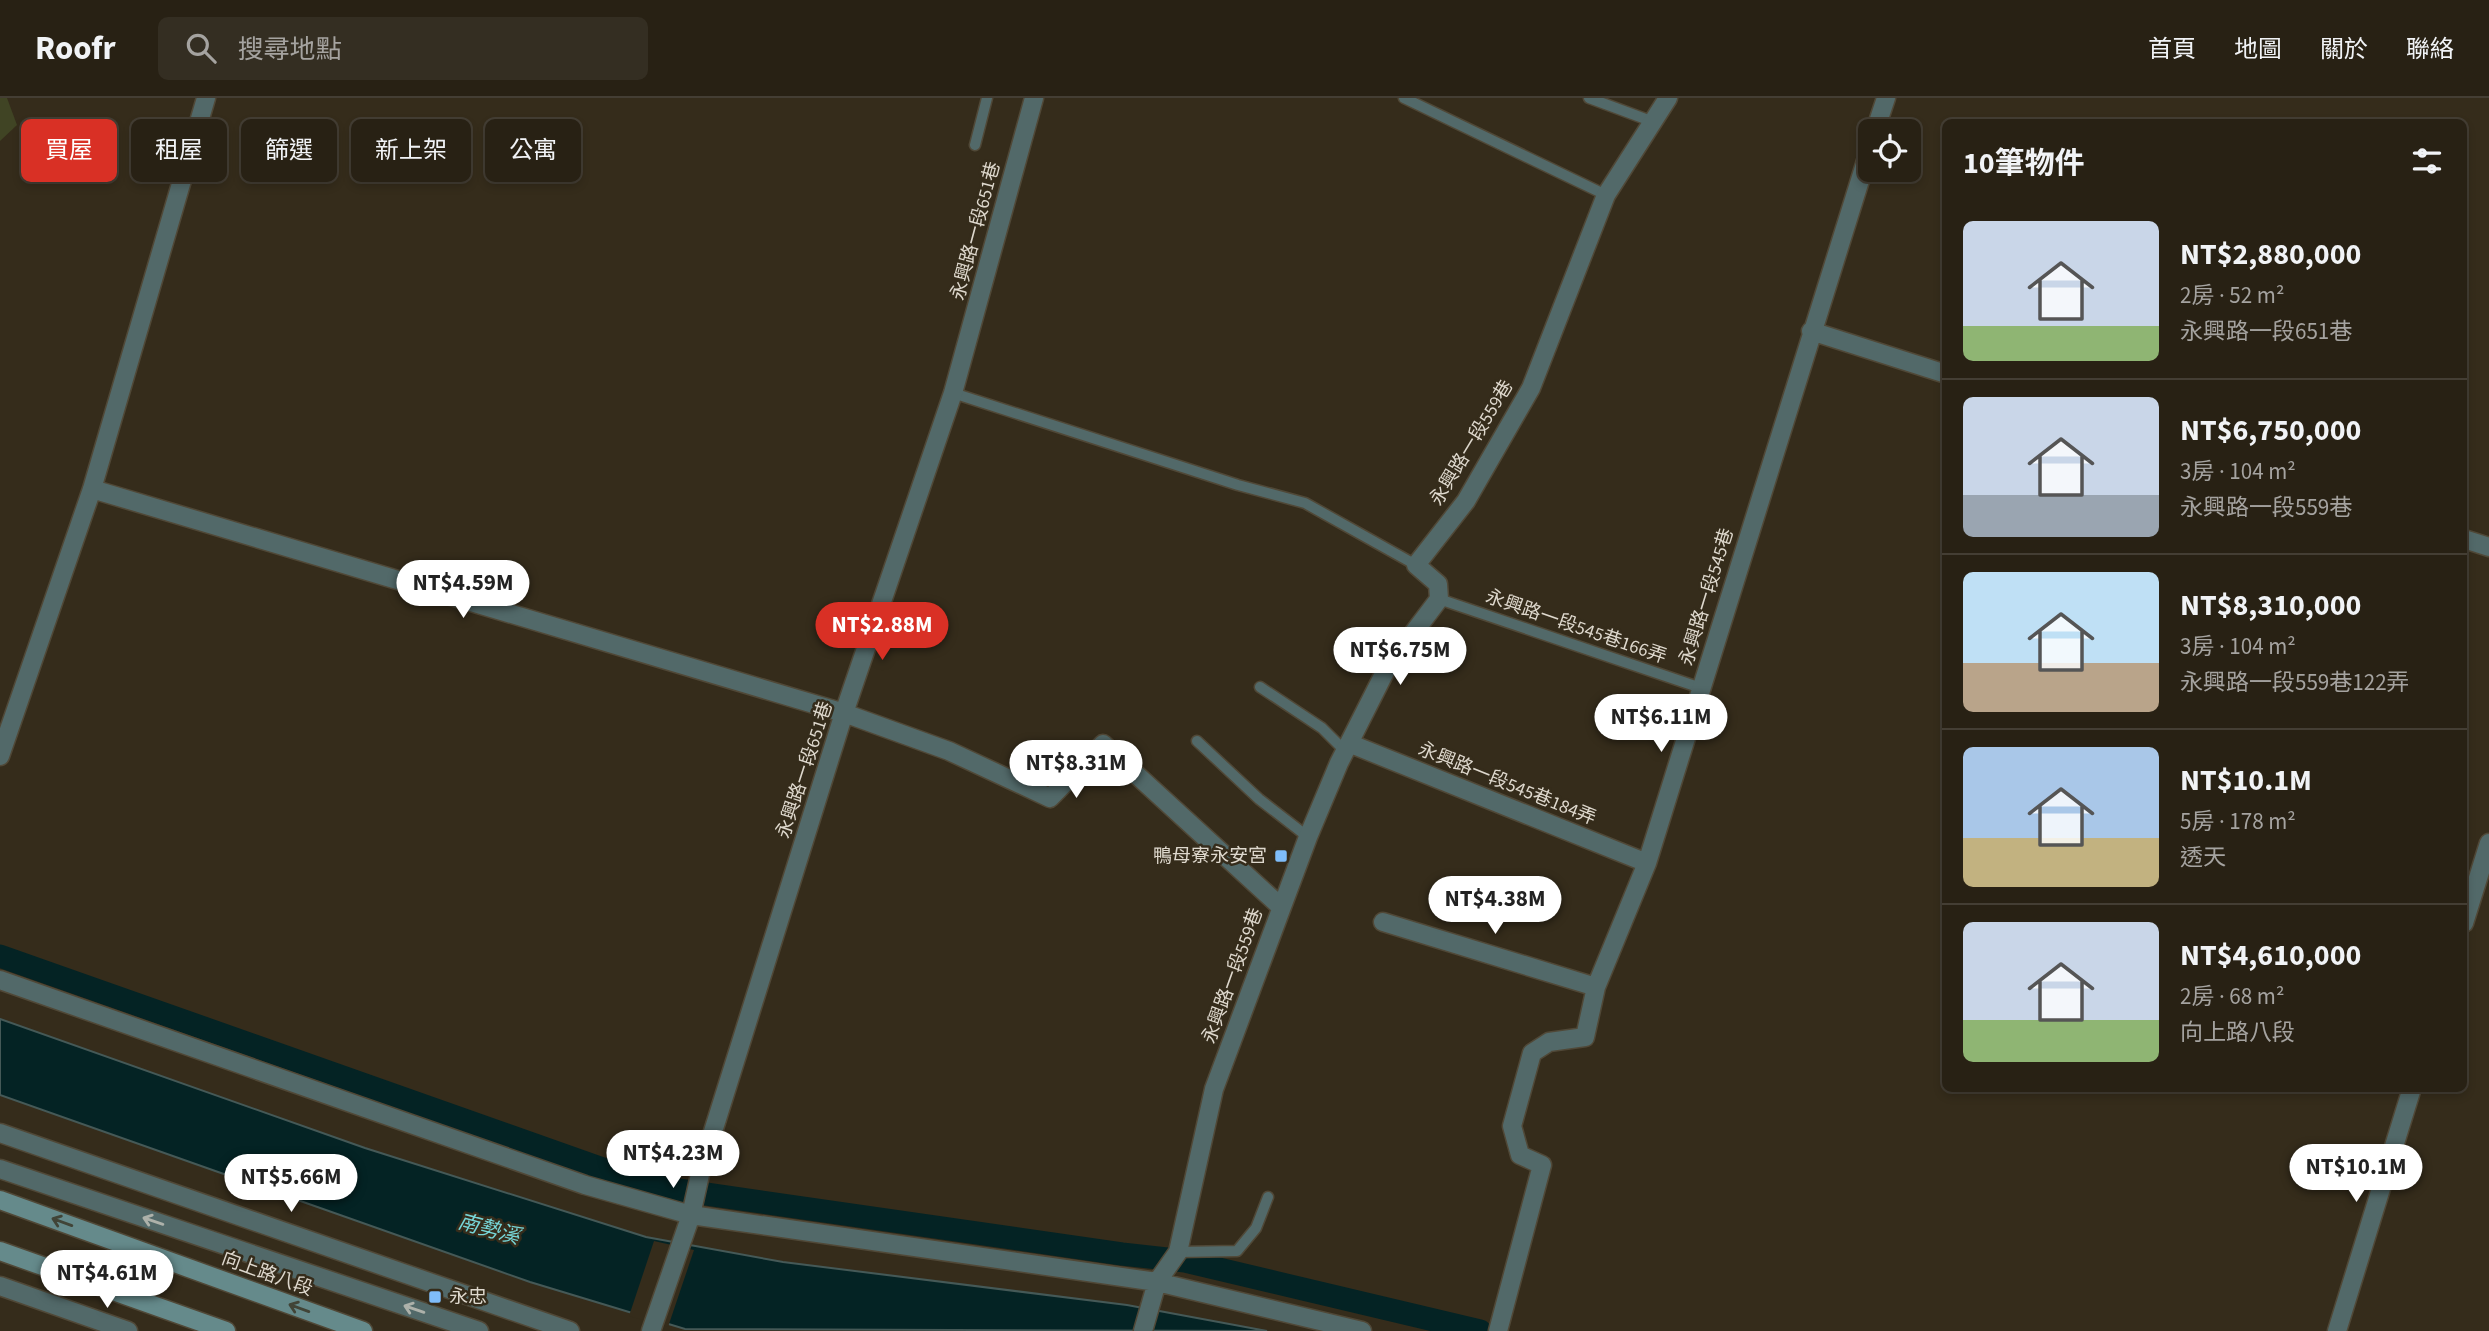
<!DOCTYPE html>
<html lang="zh-TW">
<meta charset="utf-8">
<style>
body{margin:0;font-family:"Source Sans 3","Noto Sans TC",sans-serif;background:#342e22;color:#f1f3f6;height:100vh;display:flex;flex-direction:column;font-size:26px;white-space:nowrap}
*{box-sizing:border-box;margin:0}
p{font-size:23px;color:#a5a3a0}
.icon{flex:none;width:38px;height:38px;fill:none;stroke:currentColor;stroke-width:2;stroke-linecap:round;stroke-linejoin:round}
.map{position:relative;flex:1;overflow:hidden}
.drawer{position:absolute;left:1942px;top:21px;width:525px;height:973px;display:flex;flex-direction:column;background:#282114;border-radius:10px;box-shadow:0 4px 10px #0003,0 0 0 2px #443e34}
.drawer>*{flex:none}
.guide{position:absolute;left:21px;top:21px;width:665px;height:63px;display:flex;gap:14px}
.tools{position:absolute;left:1858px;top:21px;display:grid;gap:14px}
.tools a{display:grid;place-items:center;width:63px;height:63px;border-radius:10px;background:#282114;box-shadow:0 4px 10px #0003,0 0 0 2px #443e34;font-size:35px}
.price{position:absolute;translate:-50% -60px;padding:0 16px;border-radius:24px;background:#fff;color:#222;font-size:23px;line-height:46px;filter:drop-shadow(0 2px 4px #0008)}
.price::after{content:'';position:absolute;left:50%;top:42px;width:21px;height:16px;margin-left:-10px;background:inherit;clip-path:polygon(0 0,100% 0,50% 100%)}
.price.active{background:#d93025;color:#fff}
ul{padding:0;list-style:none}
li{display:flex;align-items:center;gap:21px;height:175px;padding:0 21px}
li+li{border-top:2px solid #443e34}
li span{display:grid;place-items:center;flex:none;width:196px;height:140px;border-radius:10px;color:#555}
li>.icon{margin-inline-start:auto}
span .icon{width:84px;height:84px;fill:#fffc;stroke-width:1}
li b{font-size:30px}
h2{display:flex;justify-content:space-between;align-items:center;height:84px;padding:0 21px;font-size:30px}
.chip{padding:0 24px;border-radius:10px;background:#282114;box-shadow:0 4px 10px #0003,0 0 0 2px #443e34;font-size:24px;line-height:63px}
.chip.active{background:#d93025;color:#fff}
header{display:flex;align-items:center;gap:42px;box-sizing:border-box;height:98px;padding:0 35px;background:#282114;border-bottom:2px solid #443e34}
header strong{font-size:33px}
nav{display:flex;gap:38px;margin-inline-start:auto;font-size:24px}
.search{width:490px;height:63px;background:#342e22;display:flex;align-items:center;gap:18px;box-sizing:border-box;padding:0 24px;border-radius:10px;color:#a5a3a0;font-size:26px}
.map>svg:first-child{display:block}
.green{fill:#404424}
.water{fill:#042324;stroke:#455957;stroke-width:2}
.pier{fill:#352c1b}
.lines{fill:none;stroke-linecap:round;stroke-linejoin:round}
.canal{stroke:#042324;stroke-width:23}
.service-casing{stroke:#504837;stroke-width:13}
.minor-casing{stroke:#504837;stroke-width:21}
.secondary-casing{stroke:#504837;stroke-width:21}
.service{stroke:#526969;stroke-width:10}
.minor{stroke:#526969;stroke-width:18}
.secondary{stroke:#658a8b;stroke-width:18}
.oneway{stroke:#adb1aa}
.oneway2{stroke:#414437}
.poi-dot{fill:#7fbdfa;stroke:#352c1b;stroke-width:2.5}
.labels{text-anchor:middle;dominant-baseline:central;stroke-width:5;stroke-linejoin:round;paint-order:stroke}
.street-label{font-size:19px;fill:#ded8cd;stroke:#352c1b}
.poi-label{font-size:19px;fill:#ded8cd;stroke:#352c1b;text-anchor:end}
.water-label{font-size:21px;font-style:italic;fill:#77d6d8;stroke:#352c1b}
</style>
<header>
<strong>Roofr</strong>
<div class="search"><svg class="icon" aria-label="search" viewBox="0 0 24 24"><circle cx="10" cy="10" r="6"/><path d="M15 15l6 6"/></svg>搜尋地點</div>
<nav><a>首頁</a><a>地圖</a><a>關於</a><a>聯絡</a></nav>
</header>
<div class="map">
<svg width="2489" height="1233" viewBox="0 0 2489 1233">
<rect width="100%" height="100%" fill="#352c1b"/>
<path class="green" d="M 0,0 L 7,0 L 17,27 L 0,43 Z"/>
<path class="water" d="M 0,921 L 365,1050 L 646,1139 L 783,1164 L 1127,1207 L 1267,1233 L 685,1231 L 530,1184 L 0,997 Z"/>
<path class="pier" d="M 654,1143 L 694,1152 L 668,1229 L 629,1218 Z"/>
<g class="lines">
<path class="canal" d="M 0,858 L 651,1088 L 1122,1156 L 1185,1163 L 1480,1233"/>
<g class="service-casing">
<path id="service" d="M 1404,0 L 1606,97
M 1589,0 L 1651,23
M 975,47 L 987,0
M 953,295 L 1238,387 L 1305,405 L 1416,467
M 1439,501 L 1701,590
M 1260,589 L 1322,630 L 1346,654
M 1197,643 L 1259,701 L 1308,739
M 1178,1154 L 1237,1153 L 1256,1130 L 1268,1099"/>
</g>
<g class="minor-casing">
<path id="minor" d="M 1875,33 L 1886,0
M 1811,233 L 1946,276
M 92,391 L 844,615 L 949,653 L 1050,700 L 1103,646 L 1280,808
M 2464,441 L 2489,449
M 1351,646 L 1647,765
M 0,658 L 92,391 L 206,0
M 1383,824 L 1596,889
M 2464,825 L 2489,745
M 0,882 L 585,1087 L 691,1117 L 1157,1184 L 1362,1233
M 0,1035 L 570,1233
M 0,1071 L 479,1233
M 0,1188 L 128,1233
M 651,1233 L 691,1117 L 701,1072 L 844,615 L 953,295 L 1034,0
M 1143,1233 L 1157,1184 L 1178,1154 L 1214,991 L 1308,739 L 1339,665 L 1387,570 L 1439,501 L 1438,486 L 1416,467 L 1466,403 L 1531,290 L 1606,97 L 1668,0
M 1498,1233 L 1542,1067 L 1520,1057 L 1512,1028 L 1532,955 L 1549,944 L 1585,939 L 1596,889 L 1647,765 L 1871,47
M 2337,1233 L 2412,990"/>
</g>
<g class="secondary-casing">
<path id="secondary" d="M 0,1102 L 363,1233
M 0,1153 L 226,1233"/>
</g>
<use href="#service" class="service"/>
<use href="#minor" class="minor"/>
<use href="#secondary" class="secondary"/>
</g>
<defs><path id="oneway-shaft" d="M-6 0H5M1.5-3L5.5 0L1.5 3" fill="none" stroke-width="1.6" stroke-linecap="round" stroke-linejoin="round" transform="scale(1.75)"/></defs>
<g class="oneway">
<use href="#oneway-shaft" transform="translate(153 1123) rotate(-161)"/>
<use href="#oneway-shaft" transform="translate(414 1211) rotate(-161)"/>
</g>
<g class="oneway2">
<use href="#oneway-shaft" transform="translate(62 1124) rotate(-160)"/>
<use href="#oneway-shaft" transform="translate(299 1210) rotate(-160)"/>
</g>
<g class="poi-dot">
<rect x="1274" y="751" width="14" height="14" rx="3.5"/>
<rect x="428" y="1192" width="14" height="14" rx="3.5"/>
</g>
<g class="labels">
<g class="street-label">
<text transform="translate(976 133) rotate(-75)">永興路一段651巷</text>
<text transform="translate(1472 345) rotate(-59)">永興路一段559巷</text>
<text transform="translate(1707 499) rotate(-73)">永興路一段545巷</text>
<text transform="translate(1576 529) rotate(19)">永興路一段545巷166弄</text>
<text transform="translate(805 672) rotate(-72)">永興路一段651巷</text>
<text transform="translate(1507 686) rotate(22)">永興路一段545巷184弄</text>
<text transform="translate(1233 878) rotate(-70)">永興路一段559巷</text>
<text transform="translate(267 1176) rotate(20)">向上路八段</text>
</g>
<g class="poi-label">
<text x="1267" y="758">鴨母寮永安宮</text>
<text x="449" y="1199" text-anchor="start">永忠</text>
</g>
<g class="water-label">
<text transform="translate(489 1131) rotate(15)">南勢溪</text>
</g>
</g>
</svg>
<div class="tools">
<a><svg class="icon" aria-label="locate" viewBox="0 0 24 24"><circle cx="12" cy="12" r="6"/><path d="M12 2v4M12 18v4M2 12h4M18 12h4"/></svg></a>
</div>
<b class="price" style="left:463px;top:522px">NT$4.59M</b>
<b class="price active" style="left:882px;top:564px">NT$2.88M</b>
<b class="price" style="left:1400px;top:589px">NT$6.75M</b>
<b class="price" style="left:1661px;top:656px">NT$6.11M</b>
<b class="price" style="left:1076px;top:702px">NT$8.31M</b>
<b class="price" style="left:1495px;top:838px">NT$4.38M</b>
<b class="price" style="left:673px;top:1092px">NT$4.23M</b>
<b class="price" style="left:2356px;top:1106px">NT$10.1M</b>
<b class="price" style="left:291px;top:1116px">NT$5.66M</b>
<b class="price" style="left:107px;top:1212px">NT$4.61M</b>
<div class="guide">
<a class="chip active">買屋</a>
<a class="chip">租屋</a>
<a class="chip">篩選</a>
<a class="chip">新上架</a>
<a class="chip">公寓</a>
</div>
<section class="drawer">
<h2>10筆物件<svg class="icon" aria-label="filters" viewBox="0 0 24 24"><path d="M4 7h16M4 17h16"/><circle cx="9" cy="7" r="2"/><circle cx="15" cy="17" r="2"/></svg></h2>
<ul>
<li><span style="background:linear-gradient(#c9d6e8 75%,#8fb573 0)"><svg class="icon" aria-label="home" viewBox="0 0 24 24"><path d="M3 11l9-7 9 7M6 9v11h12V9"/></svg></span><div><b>NT$2,880,000</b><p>2房 · 52 m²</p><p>永興路一段651巷</p></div></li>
<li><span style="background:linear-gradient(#c9d6e8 70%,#9aa5b1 0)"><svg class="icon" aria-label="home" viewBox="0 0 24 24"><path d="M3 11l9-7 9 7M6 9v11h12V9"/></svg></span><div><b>NT$6,750,000</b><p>3房 · 104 m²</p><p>永興路一段559巷</p></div></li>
<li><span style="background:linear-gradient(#bfe0f5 65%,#b9a48a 0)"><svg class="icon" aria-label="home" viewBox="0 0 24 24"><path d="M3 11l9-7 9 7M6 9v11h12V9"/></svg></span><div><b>NT$8,310,000</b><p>3房 · 104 m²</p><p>永興路一段559巷122弄</p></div></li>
<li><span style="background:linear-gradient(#a9c7e8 65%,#c2b280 0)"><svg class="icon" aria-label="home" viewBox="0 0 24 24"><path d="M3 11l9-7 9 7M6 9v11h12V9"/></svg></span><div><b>NT$10.1M</b><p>5房 · 178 m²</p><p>透天</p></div></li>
<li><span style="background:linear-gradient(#c9d6e8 70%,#8fb573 0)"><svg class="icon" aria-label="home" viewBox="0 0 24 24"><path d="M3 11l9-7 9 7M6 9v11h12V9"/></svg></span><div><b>NT$4,610,000</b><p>2房 · 68 m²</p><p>向上路八段</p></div></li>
</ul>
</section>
</div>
